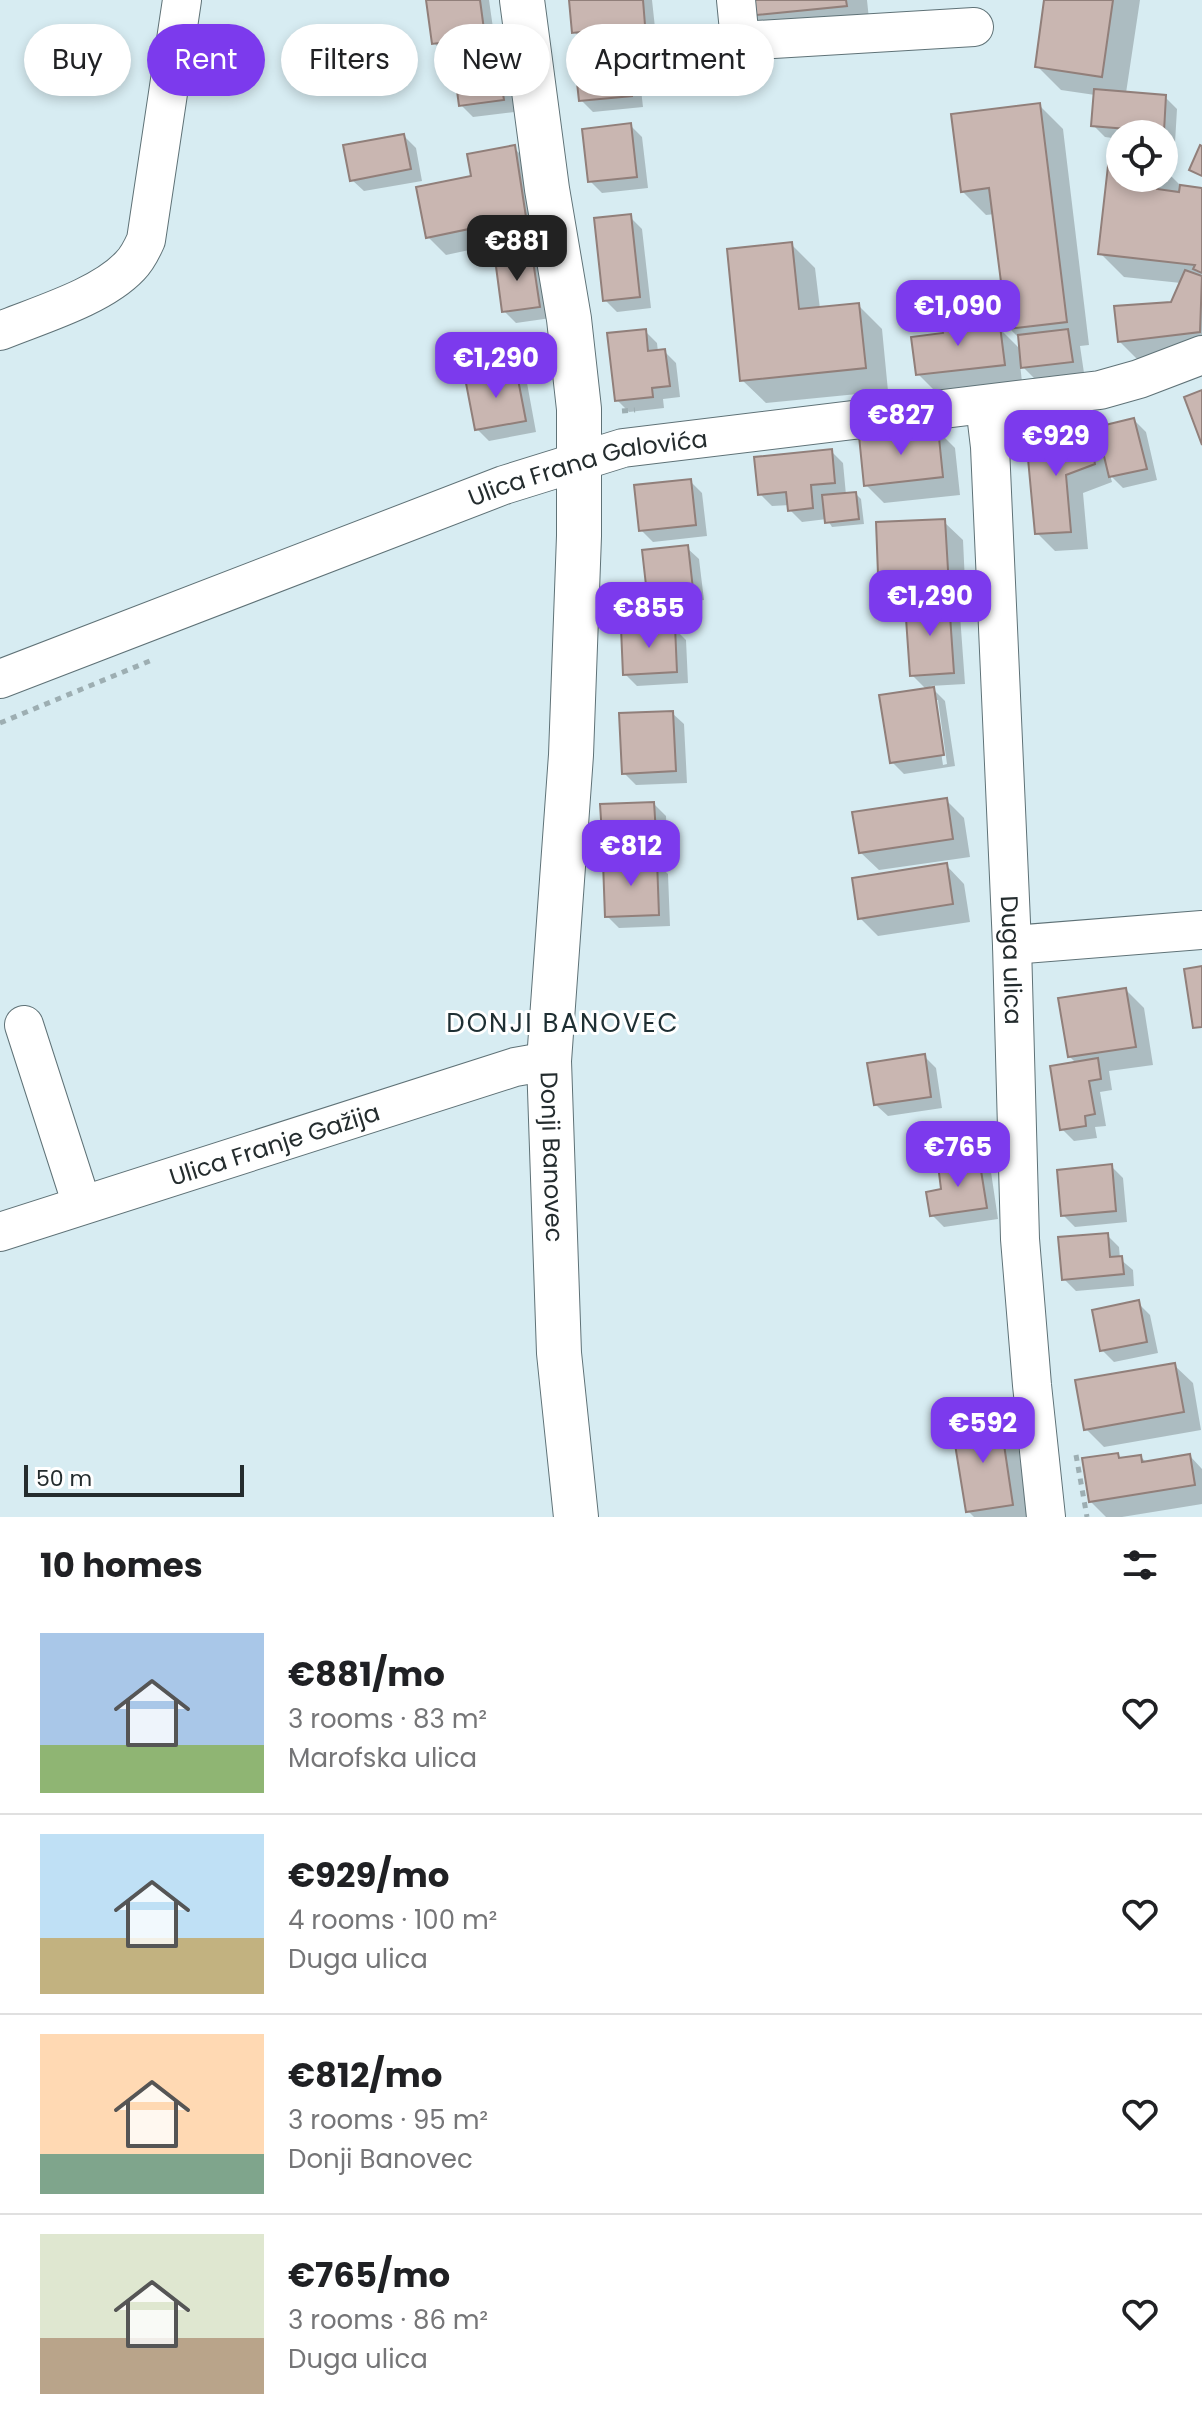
<!DOCTYPE html>
<meta charset="utf-8">
<style>
body{margin:0;font-family:Poppins,sans-serif;background:#f6f6f6;color:#202124;height:100vh;display:flex;flex-direction:column;font-size:30px;white-space:nowrap}
*{box-sizing:border-box;margin:0}
p{font-size:26px;color:#757577}
.icon{flex:none;width:44px;height:44px;fill:none;stroke:currentColor;stroke-width:2;stroke-linecap:round;stroke-linejoin:round}
.map{position:relative;height:1517px;overflow:hidden}
.panel{display:flex;flex-direction:column;background:#fff;flex:1}
.panel>*{flex:none}
.hud{position:absolute;left:24px;top:24px;width:800px;height:72px;display:flex;gap:16px}
.fabs{position:absolute;left:1106px;top:120px;display:grid;gap:16px}
.fabs a{display:grid;place-items:center;width:72px;height:72px;border-radius:50%;background:#fff;box-shadow:0 4px 12px #0003;font-size:40px}
.scale{position:absolute;left:24px;bottom:20px;width:220px;box-sizing:border-box;padding-left:8px;border:4px solid #242c2e;border-top:0;font-size:22px;line-height:28px;white-space:nowrap;color:#242c2e;-webkit-text-stroke:6px #fff;paint-order:stroke}
.price{position:absolute;translate:-50% -68px;padding:0 18px;border-radius:16px;background:#7c3aed;color:#fff;font-size:26px;line-height:52px;filter:drop-shadow(0 2px 4px #0008)}
.price::after{content:'';position:absolute;left:50%;top:48px;width:24px;height:18px;margin-left:-12px;background:inherit;clip-path:polygon(0 0,100% 0,50% 100%)}
.price.current{background:#222;color:#fff}
ul{padding:0;list-style:none}
li{display:flex;align-items:center;gap:24px;height:200px;padding:0 40px}
li+li{border-top:2px solid #e0e0e0}
li span{display:grid;place-items:center;flex:none;width:224px;height:160px;border-radius:0px;color:#555}
li>.icon{margin-inline-start:auto}
span .icon{width:96px;height:96px;fill:#fffc;stroke-width:1}
li b{font-size:34px}
h2{display:flex;justify-content:space-between;align-items:center;height:96px;padding:0 40px;font-size:34px}
.chip{padding:0 28px;border-radius:36px;background:#fff;box-shadow:0 4px 12px #0003;font-size:28px;line-height:72px}
.chip.current{background:#7c3aed;color:#fff}
.map>svg:first-child{display:block}
.shadow{fill:#0003;fill-rule:evenodd}
.building{fill:#c9b6b1;stroke:#917f7a;stroke-width:2}
.lines{fill:none;stroke-linecap:round;stroke-linejoin:round}
.minor-casing{stroke:#5f7277;stroke-width:40}
.major-casing{stroke:#5f7277;stroke-width:46}
.path{stroke:#9daeb2;stroke-width:5;stroke-dasharray:6 6;stroke-linecap:butt}
.minor{stroke:#fff;stroke-width:38}
.major{stroke:#fff;stroke-width:44}
.labels{text-anchor:middle;dominant-baseline:central;stroke-width:6;stroke-linejoin:round;paint-order:stroke}
.street-label{font-size:24px;fill:#242c2e;stroke:#fff}
.neighbourhood-label{font-size:26px;letter-spacing:2px;fill:#1e2f33;stroke:#fff}
</style>
<div class="map">
<svg width="1202" height="1517" viewBox="0 0 1202 1517">
<rect width="100%" height="100%" fill="#d7ecf2"/>
<path class="shadow" d="M 428,0 L 489,0 L 496,49 L 446,55 L 434,43 Z
M 571,0 L 652,0 L 656,37 L 586,44 L 574,32 Z
M 747,0 L 867,0 L 870,29 L 772,39 L 748,15 Z
M 1046,0 L 1140,0 L 1126,93 L 1165,97 L 1177,109 L 1175,143 L 1164,142 L 1164,134 L 1120,134 L 1120,139 L 1105,137 L 1093,125 L 1095,95 L 1061,90 L 1037,66 Z
M 626,51 L 638,63 L 643,107 L 593,112 L 581,100 Z
M 497,56 L 509,68 L 515,112 L 473,117 L 461,105 Z
M 1039,105 L 1063,129 L 1089,345 L 1080,346 L 1084,373 L 1035,379 L 1020,364 L 1022,382 L 936,392 L 918,374 L 945,335 L 976,320 L 986,330 L 999,328 L 1022,351 L 1021,340 L 1009,328 L 995,214 L 986,215 L 962,191 Z
M 630,125 L 642,137 L 648,188 L 602,193 L 590,181 Z
M 404,136 L 416,148 L 422,181 L 364,191 L 352,180 Z
M 514,148 L 532,166 L 543,234 L 446,255 L 428,237 L 474,178 Z
M 1120,160 L 1120,178 L 1164,178 L 1164,169 L 1182,187 L 1202,189 L 1202,352 L 1138,360 L 1120,342 L 1172,304 L 1181,283 L 1124,277 L 1100,253 Z
M 630,217 L 642,229 L 651,308 L 617,312 L 605,300 Z
M 792,245 L 815,268 L 820,309 L 858,305 L 882,329 L 888,391 L 766,403 L 742,380 Z
M 531,256 L 543,268 L 551,318 L 516,323 L 504,311 Z
M 645,331 L 657,343 L 658,352 L 664,351 L 676,363 L 680,397 L 663,399 L 664,408 L 629,412 L 617,400 Z
M 515,371 L 527,383 L 536,432 L 489,441 L 477,429 Z
M 1134,420 L 1146,432 L 1157,480 L 1123,488 L 1110,475 L 1112,482 L 1083,493 L 1088,549 L 1055,551 L 1037,533 L 1086,428 L 1104,445 Z
M 937,430 L 955,448 L 960,495 L 884,503 L 866,485 Z
M 831,451 L 843,463 L 846,495 L 856,494 L 861,499 L 864,524 L 832,527 L 827,519 L 802,522 L 790,510 L 790,505 L 772,506 L 760,494 Z
M 690,481 L 702,493 L 707,536 L 653,542 L 641,530 Z
M 944,522 L 963,540 L 966,604 L 951,605 L 960,615 L 965,684 L 930,686 L 945,701 L 955,766 L 904,774 L 892,762 L 927,690 L 912,675 L 914,605 L 880,573 ZM 933,700 L 938,700 L 947,764 L 943,765 Z
M 687,548 L 699,559 L 704,600 L 661,605 L 649,593 Z
M 674,628 L 686,640 L 688,683 L 637,686 L 625,674 Z
M 672,713 L 684,724 L 687,783 L 636,785 L 624,773 Z
M 946,800 L 964,818 L 970,857 L 879,870 L 860,852 Z
M 654,804 L 666,816 L 668,860 L 654,860 L 668,874 L 670,926 L 619,928 L 607,916 L 618,864 L 604,850 Z
M 946,865 L 964,884 L 970,922 L 878,936 L 860,918 Z
M 1126,990 L 1144,1008 L 1153,1065 L 1109,1071 L 1112,1090 L 1100,1092 L 1106,1126 L 1095,1127 L 1097,1138 L 1074,1141 L 1062,1129 L 1077,1064 L 1069,1056 Z
M 924,1056 L 936,1068 L 942,1108 L 888,1116 L 876,1105 Z
M 979,1160 L 991,1172 L 998,1219 L 944,1227 L 932,1215 Z
M 1111,1166 L 1123,1178 L 1127,1222 L 1075,1227 L 1063,1215 Z
M 1107,1235 L 1119,1247 L 1120,1259 L 1133,1270 L 1134,1286 L 1076,1291 L 1064,1279 Z
M 1138,1303 L 1150,1315 L 1158,1353 L 1114,1362 L 1102,1350 Z
M 1174,1365 L 1193,1383 L 1201,1430 L 1104,1447 L 1086,1429 Z
M 999,1421 L 1017,1439 L 1029,1517 L 974,1517 L 968,1511 Z
M 1117,1455 L 1122,1460 L 1141,1457 L 1147,1463 L 1190,1456 L 1202,1469 L 1202,1504 L 1122,1517 L 1106,1517 L 1090,1501 Z"/>
<path class="building" d="M 426,0 L 480,0 L 485,37 L 432,44 Z
M 569,0 L 643,0 L 645,25 L 572,33 Z
M 745,0 L 846,0 L 847,6 L 746,16 Z
M 1044,0 L 1113,0 L 1102,77 L 1035,67 Z
M 627,49 L 632,96 L 579,101 L 574,55 Z
M 497,54 L 504,100 L 459,106 L 453,60 Z
M 1094,89 L 1166,95 L 1164,132 L 1091,126 Z
M 1040,103 L 1067,322 L 1007,329 L 989,188 L 961,192 L 951,114 Z
M 631,123 L 637,177 L 588,182 L 582,129 Z
M 404,134 L 411,169 L 350,181 L 343,145 Z
M 515,145 L 526,217 L 426,238 L 416,187 L 471,176 L 467,154 Z
M 1200,145 L 1202,146 L 1202,176 L 1189,170 Z
M 1109,157 L 1120,158 L 1120,178 L 1159,178 L 1157,189 L 1179,192 L 1180,185 L 1202,188 L 1202,273 L 1193,269 L 1195,265 L 1098,254 Z
M 631,214 L 640,297 L 603,301 L 594,218 Z
M 792,242 L 799,309 L 859,303 L 866,368 L 740,381 L 727,249 Z
M 532,254 L 540,307 L 502,312 L 495,259 Z
M 1185,270 L 1202,276 L 1200,332 L 1118,342 L 1114,306 L 1171,302 Z
M 977,318 L 978,329 L 1000,326 L 1005,365 L 916,375 L 911,337 L 943,333 L 941,322 Z
M 646,329 L 648,351 L 665,349 L 670,386 L 652,388 L 653,397 L 615,401 L 607,333 Z
M 1068,329 L 1073,362 L 1021,368 L 1018,335 Z
M 516,369 L 526,421 L 475,430 L 465,378 Z
M 1202,390 L 1202,445 L 1184,397 Z
M 1134,418 L 1147,469 L 1109,477 L 1097,427 Z
M 1087,425 L 1095,464 L 1066,475 L 1071,532 L 1035,534 L 1027,448 Z
M 938,428 L 943,477 L 864,486 L 859,436 Z
M 832,449 L 835,483 L 811,485 L 813,508 L 788,511 L 786,492 L 758,495 L 754,457 Z
M 691,479 L 696,525 L 639,531 L 634,485 Z
M 856,492 L 859,519 L 825,523 L 822,495 Z
M 945,519 L 949,587 L 895,589 L 895,574 L 878,574 L 876,522 Z
M 688,545 L 693,589 L 647,594 L 642,550 Z
M 949,601 L 954,673 L 910,676 L 905,604 Z
M 675,626 L 677,672 L 623,675 L 621,628 Z
M 934,687 L 944,755 L 890,763 L 879,695 Z
M 673,711 L 676,771 L 622,774 L 619,713 Z
M 947,798 L 953,839 L 859,853 L 852,812 Z
M 654,802 L 657,849 L 603,851 L 600,804 Z
M 657,860 L 659,915 L 605,917 L 603,862 Z
M 947,863 L 953,904 L 858,919 L 852,878 Z
M 1202,966 L 1202,1027 L 1193,1028 L 1184,969 Z
M 1126,988 L 1136,1047 L 1068,1057 L 1058,998 Z
M 925,1054 L 931,1097 L 874,1105 L 867,1063 Z
M 1098,1058 L 1101,1079 L 1089,1081 L 1095,1114 L 1085,1116 L 1086,1126 L 1060,1130 L 1050,1066 Z
M 979,1158 L 987,1208 L 930,1216 L 926,1192 L 941,1189 L 938,1165 Z
M 1112,1164 L 1116,1211 L 1061,1216 L 1057,1170 Z
M 1108,1233 L 1110,1257 L 1122,1256 L 1124,1274 L 1062,1280 L 1058,1237 Z
M 1139,1300 L 1147,1342 L 1100,1351 L 1092,1310 Z
M 1175,1363 L 1184,1412 L 1084,1430 L 1075,1380 Z
M 1000,1418 L 1013,1505 L 966,1512 L 952,1426 Z
M 1118,1453 L 1119,1458 L 1141,1455 L 1142,1462 L 1190,1454 L 1195,1485 L 1089,1502 L 1082,1458 Z"/>
<g class="lines">
<g class="minor-casing">
<g id="minor">
<path d="M 736,0 L 740,41 L 974,27"/>
<path d="M 0,331 C 39,315 101,297 130,266 C 137,259 142,249 146,240 L 182,0"/>
<path id="s1" d="M 985,405 L 990,447 L 1012,945 L 1020,1239 L 1032,1385 L 1046,1517"/>
<path id="s2" d="M 0,679 L 504,485 L 623,448 L 1100,390 L 1139,379 L 1202,355"/>
<path d="M 1012,945 L 1202,930"/>
<path d="M 24,1025 L 82,1205"/>
<path id="s3" d="M 0,1232 L 515,1067 L 549,1061"/>
</g>
</g>
<g class="major-casing">
<g id="major">
<path id="s4" d="M 522,0 L 547,189 L 569,319 L 579,409 L 579,536 L 571,755 L 549,1061 L 559,1353 L 576,1517"/>
</g>
</g>
<path class="path" d="M 622,411 L 635,410
M 0,723 L 152,660
M 1076,1455 L 1087,1517"/>
<use href="#minor" class="minor"/>
<use href="#major" class="major"/>
</g>
<g class="labels">
<g class="street-label">
<text stroke="none"><textPath href="#s2" startOffset="626">Ulica Frana Galovića</textPath></text>
<text stroke="none"><textPath href="#s1" startOffset="556">Duga ulica</textPath></text>
<text stroke="none"><textPath href="#s3" startOffset="288">Ulica Franje Gažija</textPath></text>
<text stroke="none"><textPath href="#s4" startOffset="1162">Donji Banovec</textPath></text>
</g>
<g class="neighbourhood-label">
<text x="563" y="1023">DONJI BANOVEC</text>
</g>
</g>
</svg>
<div class="fabs">
<a><svg class="icon" aria-label="locate" viewBox="0 0 24 24"><circle cx="12" cy="12" r="6"/><path d="M12 2v4M12 18v4M2 12h4M18 12h4"/></svg></a>
</div>
<div class="scale">50 m</div>
<b class="price current" style="left:517px;top:283px">€881</b>
<b class="price" style="left:958px;top:348px">€1,090</b>
<b class="price" style="left:496px;top:400px">€1,290</b>
<b class="price" style="left:901px;top:457px">€827</b>
<b class="price" style="left:1056px;top:478px">€929</b>
<b class="price" style="left:930px;top:638px">€1,290</b>
<b class="price" style="left:649px;top:650px">€855</b>
<b class="price" style="left:631px;top:888px">€812</b>
<b class="price" style="left:958px;top:1189px">€765</b>
<b class="price" style="left:983px;top:1465px">€592</b>
<div class="hud">
<a class="chip">Buy</a>
<a class="chip current">Rent</a>
<a class="chip">Filters</a>
<a class="chip">New</a>
<a class="chip">Apartment</a>
</div>
</div>
<section class="panel">
<h2>10 homes<svg class="icon" aria-label="filters" viewBox="0 0 24 24"><path d="M4 7h16M4 17h16"/><circle cx="9" cy="7" r="2"/><circle cx="15" cy="17" r="2"/></svg></h2>
<ul>
<li><span style="background:linear-gradient(#a9c7e8 70%,#8fb573 0)"><svg class="icon" aria-label="home" viewBox="0 0 24 24"><path d="M3 11l9-7 9 7M6 9v11h12V9"/></svg></span><div><b>€881/mo</b><p>3 rooms · 83 m²</p><p>Marofska ulica</p></div><svg class="icon" aria-label="heart" viewBox="0 0 24 24"><path d="M12 20l-8-8c-3-5 5-10 8-4 3-6 11-1 8 4z"/></svg></li>
<li><span style="background:linear-gradient(#bfe0f5 65%,#c2b280 0)"><svg class="icon" aria-label="home" viewBox="0 0 24 24"><path d="M3 11l9-7 9 7M6 9v11h12V9"/></svg></span><div><b>€929/mo</b><p>4 rooms · 100 m²</p><p>Duga ulica</p></div><svg class="icon" aria-label="heart" viewBox="0 0 24 24"><path d="M12 20l-8-8c-3-5 5-10 8-4 3-6 11-1 8 4z"/></svg></li>
<li><span style="background:linear-gradient(#ffd9b3 75%,#7fa58c 0)"><svg class="icon" aria-label="home" viewBox="0 0 24 24"><path d="M3 11l9-7 9 7M6 9v11h12V9"/></svg></span><div><b>€812/mo</b><p>3 rooms · 95 m²</p><p>Donji Banovec</p></div><svg class="icon" aria-label="heart" viewBox="0 0 24 24"><path d="M12 20l-8-8c-3-5 5-10 8-4 3-6 11-1 8 4z"/></svg></li>
<li><span style="background:linear-gradient(#dfe7d0 65%,#b9a48a 0)"><svg class="icon" aria-label="home" viewBox="0 0 24 24"><path d="M3 11l9-7 9 7M6 9v11h12V9"/></svg></span><div><b>€765/mo</b><p>3 rooms · 86 m²</p><p>Duga ulica</p></div><svg class="icon" aria-label="heart" viewBox="0 0 24 24"><path d="M12 20l-8-8c-3-5 5-10 8-4 3-6 11-1 8 4z"/></svg></li>
</ul>
</section>
